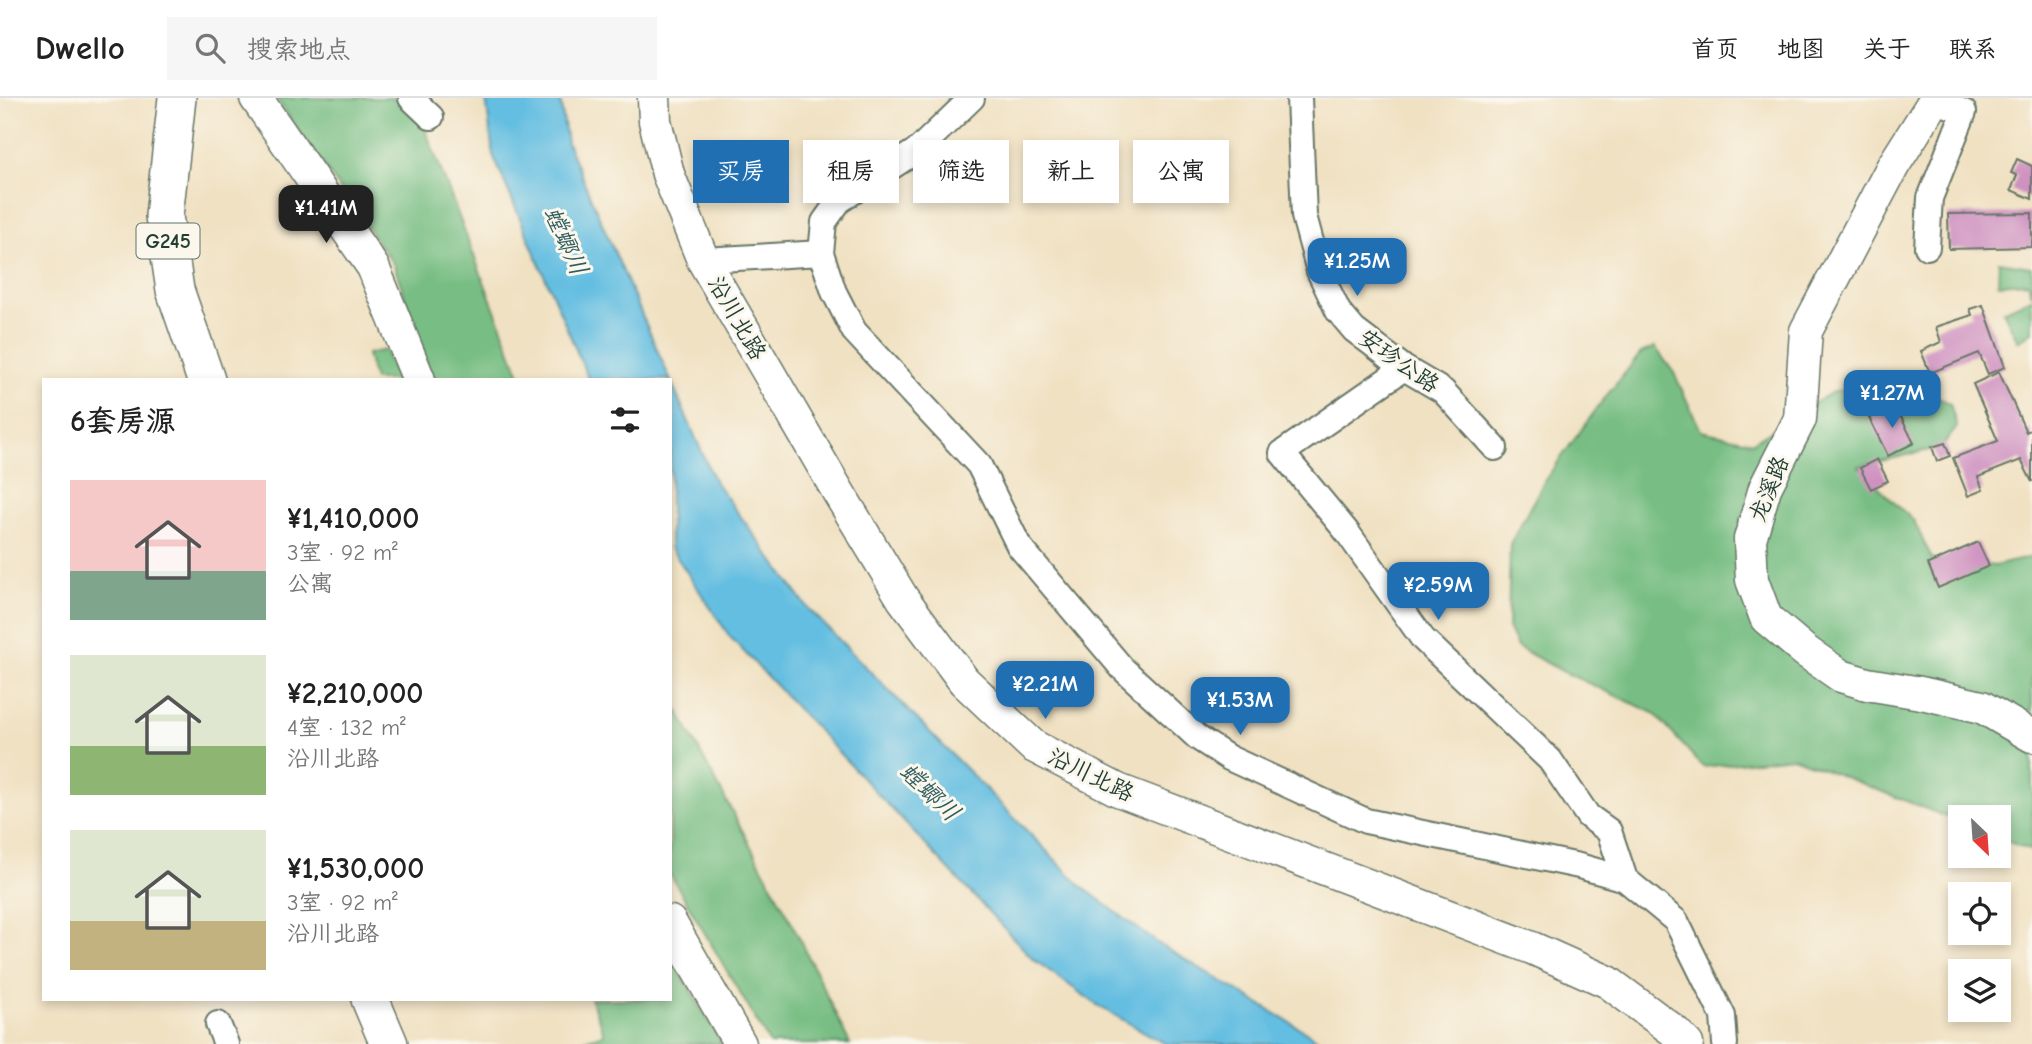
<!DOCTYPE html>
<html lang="zh">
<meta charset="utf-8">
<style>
body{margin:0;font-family:"Comic Neue","LXGW WenKai TC",sans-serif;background:#f6f6f6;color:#222;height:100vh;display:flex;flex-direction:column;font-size:26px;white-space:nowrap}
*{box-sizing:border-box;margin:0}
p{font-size:23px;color:#767676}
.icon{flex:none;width:38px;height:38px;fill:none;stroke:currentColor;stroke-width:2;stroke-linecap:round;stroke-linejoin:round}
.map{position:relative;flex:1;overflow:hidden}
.panel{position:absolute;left:42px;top:280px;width:630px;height:623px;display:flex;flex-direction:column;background:#fff;border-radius:0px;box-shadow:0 4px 10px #0003}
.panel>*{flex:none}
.top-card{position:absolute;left:693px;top:42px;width:665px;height:63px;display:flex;gap:14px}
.needle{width:46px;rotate:155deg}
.buttons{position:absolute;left:1948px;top:707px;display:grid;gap:14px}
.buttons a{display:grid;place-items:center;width:63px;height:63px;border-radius:0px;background:#fff;box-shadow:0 4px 10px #0003;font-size:35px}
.price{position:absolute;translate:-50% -60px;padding:0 16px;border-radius:14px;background:#1f6fb2;color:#fff;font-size:23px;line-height:46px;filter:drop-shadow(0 2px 4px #0008)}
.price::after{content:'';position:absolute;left:50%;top:42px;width:21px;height:16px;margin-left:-10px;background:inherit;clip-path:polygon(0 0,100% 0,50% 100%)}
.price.current{background:#222;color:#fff}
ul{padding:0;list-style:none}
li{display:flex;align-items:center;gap:21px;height:175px;padding:0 28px}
li span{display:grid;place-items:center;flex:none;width:196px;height:140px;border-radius:0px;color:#555}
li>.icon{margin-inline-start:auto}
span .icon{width:84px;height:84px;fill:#fffc;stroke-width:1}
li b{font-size:30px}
h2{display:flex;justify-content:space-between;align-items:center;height:84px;padding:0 28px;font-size:30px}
.tag{padding:0 24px;border-radius:0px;background:#fff;box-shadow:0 4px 10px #0003;font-size:24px;line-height:63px}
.tag.current{background:#1f6fb2;color:#fff}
header{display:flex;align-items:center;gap:42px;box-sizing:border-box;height:98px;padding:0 35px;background:#fff;border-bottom:2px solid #e0e0e0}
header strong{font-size:33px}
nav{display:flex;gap:38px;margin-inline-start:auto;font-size:24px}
.search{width:490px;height:63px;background:#f6f6f6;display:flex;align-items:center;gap:18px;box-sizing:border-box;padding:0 24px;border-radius:0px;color:#767676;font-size:26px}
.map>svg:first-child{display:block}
.forest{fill:#78be84;stroke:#4c7e5c;stroke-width:2}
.water{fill:#63bee1;stroke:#417e8a;stroke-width:2}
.building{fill:#cd8ebf}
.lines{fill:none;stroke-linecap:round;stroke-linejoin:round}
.minor-casing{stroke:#687666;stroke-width:28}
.major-casing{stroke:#687666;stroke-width:35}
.highway-casing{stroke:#687666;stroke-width:40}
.minor{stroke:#fff;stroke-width:24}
.major{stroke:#fff;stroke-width:32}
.highway{stroke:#fff;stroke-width:37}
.labels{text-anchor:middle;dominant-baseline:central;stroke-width:6;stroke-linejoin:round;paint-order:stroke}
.shield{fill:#fbf7ec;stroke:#61756b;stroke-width:2}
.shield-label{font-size:21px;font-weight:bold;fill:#1f3d34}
.street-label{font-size:23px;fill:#1f3d34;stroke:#fbf7ec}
.water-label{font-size:24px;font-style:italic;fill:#305d5f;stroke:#fbf7ec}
</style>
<header>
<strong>Dwello</strong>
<div class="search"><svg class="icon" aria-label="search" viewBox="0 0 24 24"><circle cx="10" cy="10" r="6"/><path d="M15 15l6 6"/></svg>搜索地点</div>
<nav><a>首页</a><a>地图</a><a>关于</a><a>联系</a></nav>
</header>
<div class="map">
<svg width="2032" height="946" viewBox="0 0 2032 946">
<rect width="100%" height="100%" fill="#fbf7ec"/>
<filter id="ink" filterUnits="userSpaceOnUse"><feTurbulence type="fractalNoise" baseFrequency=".0143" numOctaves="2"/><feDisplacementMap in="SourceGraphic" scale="14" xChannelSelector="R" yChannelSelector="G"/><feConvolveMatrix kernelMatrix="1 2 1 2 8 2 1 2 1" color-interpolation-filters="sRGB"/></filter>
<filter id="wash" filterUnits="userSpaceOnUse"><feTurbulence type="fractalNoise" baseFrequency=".00686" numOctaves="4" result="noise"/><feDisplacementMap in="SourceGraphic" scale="28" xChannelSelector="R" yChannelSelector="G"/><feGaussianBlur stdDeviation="1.57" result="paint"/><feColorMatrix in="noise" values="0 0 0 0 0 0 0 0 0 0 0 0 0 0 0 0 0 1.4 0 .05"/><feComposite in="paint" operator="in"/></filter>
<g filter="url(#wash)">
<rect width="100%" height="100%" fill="#f0e1c2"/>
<path class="forest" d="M 276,0 L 413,0 L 522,282 L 433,282 L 394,167 Z
M 1999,164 L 2032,169 L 2032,197 L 2028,184 L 1998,186 Z
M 2032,200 L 2032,234 L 2018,243 L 2003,213 Z
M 1655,249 L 1674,275 L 1701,333 L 1753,344 L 1834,293 L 1910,286 L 1918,273 L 1936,275 L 1935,297 L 1950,306 L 1957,329 L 1942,349 L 1859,368 L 1887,398 L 1914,423 L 1932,461 L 1995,468 L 2032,459 L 2032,753 L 1999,740 L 1998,719 L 1960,719 L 1960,724 L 1793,659 L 1703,669 L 1654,615 L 1564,574 L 1517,549 L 1508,530 L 1510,446 L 1545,382 L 1603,302 L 1641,255 Z
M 385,252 L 396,282 L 374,282 L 367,256 Z
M 670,598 L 792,825 L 850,946 L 770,946 L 670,776 Z
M 670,858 L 722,946 L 573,946 L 604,936 L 591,901 L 670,901 Z"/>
<path class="water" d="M 486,0 L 560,0 L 567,45 L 714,382 L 807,509 L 1081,788 L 1156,844 L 1326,946 L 1166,946 L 1100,909 L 1033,861 L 730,539 L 670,449 L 670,282 L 589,282 L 493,57 Z"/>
<g id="blocks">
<path class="building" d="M 2017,61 L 2032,68 L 2032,101 L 2011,92 L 2017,77 L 2011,75 Z
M 2032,115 L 2032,149 L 1949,151 L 1948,116 Z
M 1983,207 L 2005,269 L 1988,276 L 1979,255 L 1930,275 L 1921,253 L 1941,244 L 1936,229 L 1972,217 L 1970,211 Z
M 1999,274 L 2026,334 L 2032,331 L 2032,384 L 2021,362 L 1978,379 L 1983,392 L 1968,398 L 1953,360 L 1998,343 L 1973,286 Z
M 1895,307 L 1914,345 L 1888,358 L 1869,320 Z
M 1945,345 L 1950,358 L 1937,363 L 1932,349 Z
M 1877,361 L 1888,383 L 1871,391 L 1860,370 Z
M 1978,444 L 1989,468 L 1938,490 L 1928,466 Z"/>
</g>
</g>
<g filter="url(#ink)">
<use href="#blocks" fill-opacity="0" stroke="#687666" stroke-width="2"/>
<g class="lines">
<g class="minor-casing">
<path id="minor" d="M 411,0 L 431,19
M 1299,0 L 1304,118 L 1319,173 L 1338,213 L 1354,232 L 1404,270 L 1443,293 L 1495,350
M 1927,149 L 1930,100 L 1964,14 L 1936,2
M 821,155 L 834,194 L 854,233 L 979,367 L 1019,448 L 1122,570 L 1198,640 L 1229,660 L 1366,723 L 1579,768 L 1625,781 L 1676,823 L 1723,918 L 1725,946
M 703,162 L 821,155 L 824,124 L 839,103 L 919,51 L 972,0
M 1404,270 L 1282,355 L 1347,434 L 1423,541 L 1550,662 L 1588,718 L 1609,733 L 1625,781
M 218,926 L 226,946"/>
</g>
<g class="major-casing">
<path id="major" d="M 256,0 L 373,169 L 419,282
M 654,0 L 655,23 L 668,76 L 703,162 L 840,397 L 903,501 L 964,583 L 1033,648 L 1118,692 L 1532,850 L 1608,884 L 1674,933 L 1687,946
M 1936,0 L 1893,68 L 1806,233 L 1800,321 L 1765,390 L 1750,441 L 1752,482 L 1766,520 L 1805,553 L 1841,578 L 1867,586 L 1921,595 L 1982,609 L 2032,638
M 670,824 L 740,946"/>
</g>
<g class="highway-casing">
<path id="highway" d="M 177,0 L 164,118 L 175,192 L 206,282
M 370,901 L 389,946"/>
</g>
<use href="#minor" class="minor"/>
<use href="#major" class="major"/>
<use href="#highway" class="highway"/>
</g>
</g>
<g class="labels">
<rect class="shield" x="136.5" y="125.5" width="63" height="35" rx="5"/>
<g class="shield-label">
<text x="168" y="143">G245</text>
</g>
<g class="street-label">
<text transform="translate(737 220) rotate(60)">沿川北路</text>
<text transform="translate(1399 263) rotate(35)">安珍公路</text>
<text transform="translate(1769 391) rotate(-68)">龙溪路</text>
<text transform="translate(1091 677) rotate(26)">沿川北路</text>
</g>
<g class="water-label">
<text transform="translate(566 143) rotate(66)">螳螂川</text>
<text transform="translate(930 694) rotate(44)">螳螂川</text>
</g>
</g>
</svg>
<div class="buttons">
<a><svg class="needle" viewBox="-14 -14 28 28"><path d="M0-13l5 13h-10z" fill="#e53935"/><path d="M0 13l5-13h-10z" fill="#767676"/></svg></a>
<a><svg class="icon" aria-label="locate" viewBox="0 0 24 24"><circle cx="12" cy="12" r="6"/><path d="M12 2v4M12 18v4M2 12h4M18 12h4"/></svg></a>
<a><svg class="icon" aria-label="layers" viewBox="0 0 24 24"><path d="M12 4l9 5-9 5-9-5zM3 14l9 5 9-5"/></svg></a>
</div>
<b class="price current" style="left:326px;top:147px">¥1.41M</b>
<b class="price" style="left:1357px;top:200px">¥1.25M</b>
<b class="price" style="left:1892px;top:332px">¥1.27M</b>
<b class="price" style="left:1438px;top:524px">¥2.59M</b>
<b class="price" style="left:1045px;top:623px">¥2.21M</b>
<b class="price" style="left:1240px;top:639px">¥1.53M</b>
<div class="top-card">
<a class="tag current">买房</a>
<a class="tag">租房</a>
<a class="tag">筛选</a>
<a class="tag">新上</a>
<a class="tag">公寓</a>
</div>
<section class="panel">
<h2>6套房源<svg class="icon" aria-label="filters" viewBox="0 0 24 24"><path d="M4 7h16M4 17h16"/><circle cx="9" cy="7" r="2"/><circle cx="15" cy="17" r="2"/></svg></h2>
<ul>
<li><span style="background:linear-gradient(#f6c9c9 65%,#7fa58c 0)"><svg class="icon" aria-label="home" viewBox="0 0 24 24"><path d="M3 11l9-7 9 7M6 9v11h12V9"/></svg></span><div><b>¥1,410,000</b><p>3室 · 92 m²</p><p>公寓</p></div></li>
<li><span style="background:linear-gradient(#dfe7d0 65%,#8fb573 0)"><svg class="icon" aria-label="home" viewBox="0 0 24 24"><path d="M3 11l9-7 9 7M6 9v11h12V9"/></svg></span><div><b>¥2,210,000</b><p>4室 · 132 m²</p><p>沿川北路</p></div></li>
<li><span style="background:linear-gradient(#dfe7d0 65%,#c2b280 0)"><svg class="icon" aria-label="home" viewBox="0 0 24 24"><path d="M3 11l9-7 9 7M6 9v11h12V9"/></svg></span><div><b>¥1,530,000</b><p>3室 · 92 m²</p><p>沿川北路</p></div></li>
</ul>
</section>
</div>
